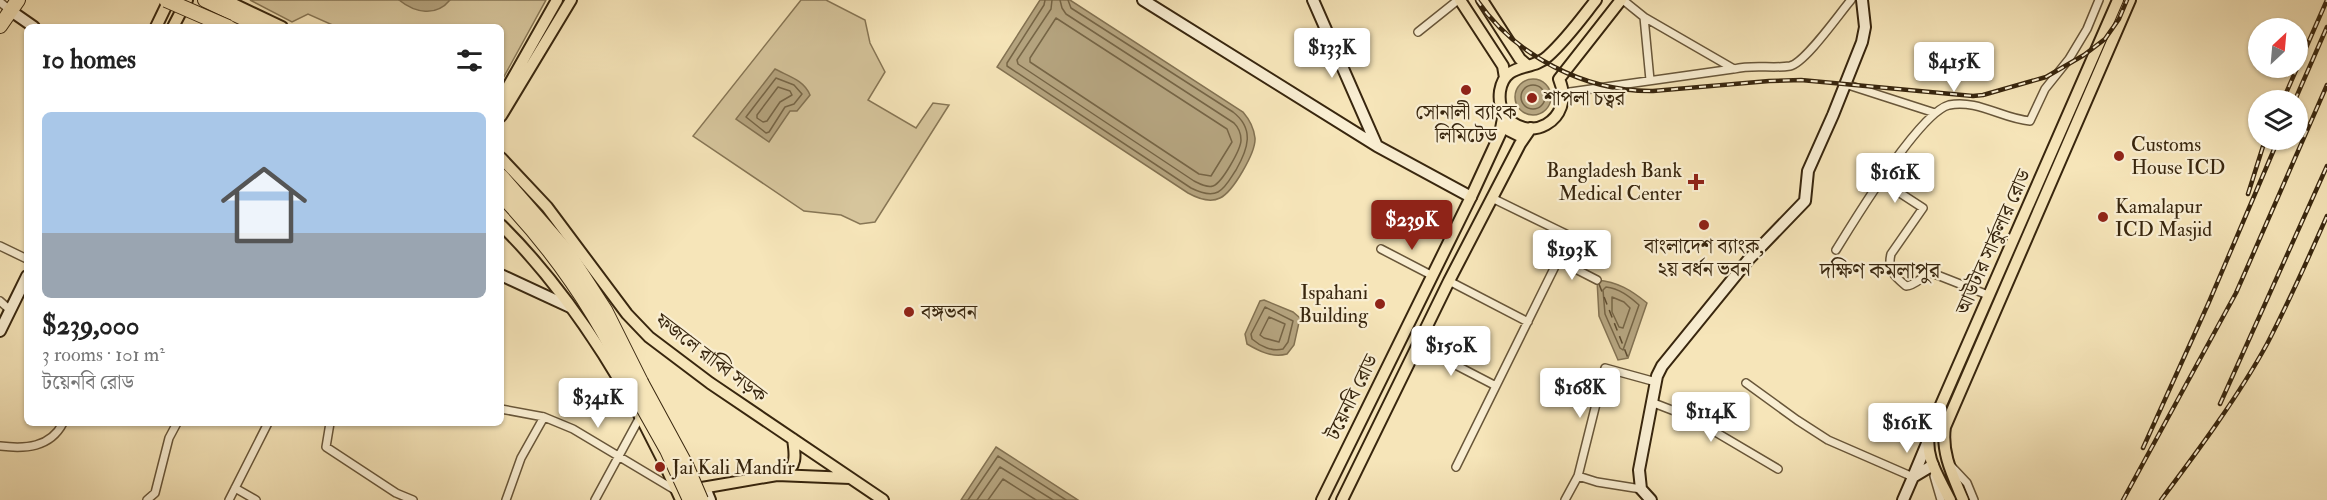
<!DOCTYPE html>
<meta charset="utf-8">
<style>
body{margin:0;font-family:"IM FELL Double Pica","Noto Serif Bengali",serif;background:#f2f2f2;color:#222;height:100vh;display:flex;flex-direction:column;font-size:22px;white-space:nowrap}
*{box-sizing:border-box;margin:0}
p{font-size:20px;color:#767676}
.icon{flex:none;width:33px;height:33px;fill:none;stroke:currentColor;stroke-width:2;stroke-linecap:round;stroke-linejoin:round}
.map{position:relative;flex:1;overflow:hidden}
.drawer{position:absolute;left:24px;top:24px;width:480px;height:402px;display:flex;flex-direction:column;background:#fff;border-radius:9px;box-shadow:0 2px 4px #0004}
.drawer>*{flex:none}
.needle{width:39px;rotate:26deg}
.buttons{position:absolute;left:2248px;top:18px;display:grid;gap:12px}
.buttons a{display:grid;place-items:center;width:60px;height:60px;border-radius:50%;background:#fff;box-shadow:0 2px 4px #0004;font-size:30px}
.price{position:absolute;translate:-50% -51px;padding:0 14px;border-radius:6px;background:#fff;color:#222;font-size:20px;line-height:39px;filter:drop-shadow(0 2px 3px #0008)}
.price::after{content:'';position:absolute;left:50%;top:36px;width:18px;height:14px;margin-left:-9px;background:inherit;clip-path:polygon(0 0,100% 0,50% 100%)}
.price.current{background:#8f2418;color:#fff}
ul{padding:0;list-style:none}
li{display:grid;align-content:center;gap:12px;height:318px;padding:0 18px}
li+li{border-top:2px solid #e0e0e0}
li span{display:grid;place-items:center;height:186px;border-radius:9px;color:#555}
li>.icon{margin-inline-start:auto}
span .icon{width:108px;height:108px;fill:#fffc;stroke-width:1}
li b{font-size:26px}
h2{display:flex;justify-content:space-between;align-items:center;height:72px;padding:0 18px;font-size:26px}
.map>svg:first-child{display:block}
.green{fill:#d6c59c;stroke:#877655;stroke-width:1.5}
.water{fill:#b5a47f;stroke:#837252;stroke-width:1.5}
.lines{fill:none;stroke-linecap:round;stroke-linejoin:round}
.shore{stroke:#766546;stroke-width:1.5}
.ferry{stroke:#5e4c30;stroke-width:1.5;stroke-dasharray:8 6;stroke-linecap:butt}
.street-casing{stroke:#685639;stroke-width:10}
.secondary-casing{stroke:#38260e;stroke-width:14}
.primary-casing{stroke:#38260e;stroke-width:14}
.highway-casing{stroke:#38260e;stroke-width:16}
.street{stroke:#f9eed2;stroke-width:7}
.secondary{stroke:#f9eed2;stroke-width:10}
.primary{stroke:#f6e5b9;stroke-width:10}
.highway{stroke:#f6e5b9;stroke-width:14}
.rail-casing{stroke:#38260e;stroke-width:4.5}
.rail{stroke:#f9eed2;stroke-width:2;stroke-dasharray:7;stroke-linecap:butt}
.highway-bridge-casing{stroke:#38260e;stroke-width:16;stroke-linecap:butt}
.highway-bridge{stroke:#f6e5b9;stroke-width:14}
.poi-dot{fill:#8f2418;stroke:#f9eed2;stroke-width:2}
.labels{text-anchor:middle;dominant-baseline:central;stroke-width:4.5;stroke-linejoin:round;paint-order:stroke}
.poi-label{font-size:20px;fill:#38260e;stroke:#f9eed2;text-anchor:start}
.street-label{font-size:20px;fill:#38260e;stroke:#f9eed2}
.quarter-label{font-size:22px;fill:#38260e;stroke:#f9eed2}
</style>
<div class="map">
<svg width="2327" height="500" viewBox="0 0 2327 500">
<rect width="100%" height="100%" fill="#f6e5b9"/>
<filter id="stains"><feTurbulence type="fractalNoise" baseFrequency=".00333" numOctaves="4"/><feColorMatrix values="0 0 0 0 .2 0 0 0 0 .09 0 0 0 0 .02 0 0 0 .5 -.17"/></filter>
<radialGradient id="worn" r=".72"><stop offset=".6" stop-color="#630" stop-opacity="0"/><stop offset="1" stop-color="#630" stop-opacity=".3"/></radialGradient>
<path class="green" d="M 250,0 L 546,0 L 501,82 L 501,27 L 337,27 L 308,14 L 292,22 Z
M 801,0 L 826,0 L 865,20 L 870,43 L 885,72 L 868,100 L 916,128 L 933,103 L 949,105 L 875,222 L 860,224 L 841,215 L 804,211 L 693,136 Z"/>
<path class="water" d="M 399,0 L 450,0 C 436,17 415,13 399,0 Z
M 1040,0 L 1070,0 L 1243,112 C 1249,119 1254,129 1255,138 C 1256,152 1233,192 1220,198 C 1210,203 1197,198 1188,193 L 997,67 Z
M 775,69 C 788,76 804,80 810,95 L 797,111 L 790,111 L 769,142 L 736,119 Z
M1515 97a18 18 0 1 1 36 0a18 18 0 1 1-36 0Z
M 1597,280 C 1618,282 1631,290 1647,303 L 1628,358 L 1618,360 L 1599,316 Z
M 1264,300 L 1293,312 L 1300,318 L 1294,345 L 1287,354 C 1272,358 1259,351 1247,344 L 1245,334 L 1260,301 Z
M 996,447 L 1078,500 L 961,500 Z"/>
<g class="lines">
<path class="shore" d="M 1045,0 L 1044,5 L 1007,63 L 1007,66 L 1191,188 C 1199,192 1210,196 1218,192 C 1226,188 1231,177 1236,170 C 1248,149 1255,129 1233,112 L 1071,8 L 1068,0
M 1052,0 L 1051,9 L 1017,60 L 1018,64 L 1194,181 C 1200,184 1207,188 1213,186 C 1222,183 1241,149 1241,140 C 1241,134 1238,127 1234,123 L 1066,14 L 1062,8 L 1060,0
M 1056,18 L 1227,129 L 1232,142 L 1211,176 L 1199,174 L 1030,62 L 1030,58 Z
M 776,78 L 794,85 L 802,94 L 794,104 L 785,107 L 769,132 L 766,133 L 746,117 Z
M1521 97a12 12 0 1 1 24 0a12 12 0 1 1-24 0Z
M 778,87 L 790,91 L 792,95 L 780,102 L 767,121 L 763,122 L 757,118 L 757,115 Z
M 1606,287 C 1619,288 1630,297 1639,305 L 1623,350 L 1620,348 L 1605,314 L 1603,290 Z
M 1612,297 L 1624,302 L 1630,308 L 1623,328 L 1619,327 L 1612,312 Z
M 1265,307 L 1293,321 L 1288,342 L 1283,349 C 1272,352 1260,346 1252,339 L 1251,334 Z
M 1269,317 L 1285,324 L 1279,342 L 1264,338 L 1260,335 Z
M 968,500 L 998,456 L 1066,500
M 977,500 L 1000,467 L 1053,500
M 988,500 L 1003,479 L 1036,500"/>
<path class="ferry" d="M 1599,284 L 1628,358"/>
<g class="street-casing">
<path id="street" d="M 1623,0 L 1644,17 L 1650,80
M 0,2 L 11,11
M 1644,17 L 1734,69 C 1755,64 1771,69 1790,66 C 1805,63 1839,14 1851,0
M 1418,32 L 1458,0
M 1845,84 L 1935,113
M 1563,93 L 1733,69
M 1880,180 L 1923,208 L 1891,254 C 1887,270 1894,276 1906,286 C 1917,285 1921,276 1932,273 L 1988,295
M 0,246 L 27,259
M 1381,249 L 1431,275
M 1836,250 C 1854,221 1919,113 1949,105 C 1977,99 2003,119 2030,121 L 2045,89 L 2069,59 L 2087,29 L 2099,0
M 1558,260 L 1597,280
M 1449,281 L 1528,322
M 0,301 L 10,310
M 1417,345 L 1496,386
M 1746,383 L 1797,420 L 1828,440 L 1913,477
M 1651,402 L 1690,417 L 1778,469
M 501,409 L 544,417 L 573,429 L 675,490
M 330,423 L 326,447 L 396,493 L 413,500
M 0,446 C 25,449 50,448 63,423
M 1951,466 L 1967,483 L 1974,500
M 1456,467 L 1570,236 L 1492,198
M 1578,476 L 1605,368 L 1656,382
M 1934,476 L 1941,500
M 235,488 L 256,500
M 147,500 L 155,493 L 169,438 L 177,423
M 229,500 L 268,423
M 506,500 L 521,458 L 544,417
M 595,500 L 640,417
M 1565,500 L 1578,476 L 1597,482 L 1641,489"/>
</g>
<g class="secondary-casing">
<path id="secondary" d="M 1143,0 L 1377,146 L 1471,197
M 1313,0 L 1377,146
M 11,11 L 34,27
M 501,275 L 570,307
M 0,331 L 27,276
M 1913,477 L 1928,441
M 705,488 L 710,500
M 1651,500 L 1641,489 L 1639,470 L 1657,376 L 1662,366 L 1749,259 L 1805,201 L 1808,171 L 1833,115 L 1862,42 L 1865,27 L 1862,0
M 1903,500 L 1913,477 L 1933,465"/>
</g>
<g class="primary-casing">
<path id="primary" d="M 225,0 L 282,27
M 1460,0 L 1503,66 L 1505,78
M 1482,0 L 1520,59 L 1527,65
M 1596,0 C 1581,19 1566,40 1548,56 C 1532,72 1505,61 1500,91 C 1499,99 1500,107 1504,113 C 1525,147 1577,121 1559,79 L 1621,0
M 156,27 L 169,0
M 173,27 L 187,0
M 501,99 L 557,0
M 501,116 L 571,0
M 1502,127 L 1524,138
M 501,158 L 547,207 L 627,314 L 649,337 L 710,383 L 883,500
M 501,225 C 575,298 640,405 681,500
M 782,474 C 798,468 795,453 793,439
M 690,490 L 777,475 L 850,478
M 1322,500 L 1471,197 L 1500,134 L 1504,113
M 1342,500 L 1449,281 L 1520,144 L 1531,128
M 1950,500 C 1939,477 1923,456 1930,430 L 2118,0
M 1963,500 C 1953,476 1941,453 1945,427 L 2130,0"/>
</g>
<g class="highway-casing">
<path id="highway" d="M 205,0 L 262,27
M 0,26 L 18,0
M 501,176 L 568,253 L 605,310 L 641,382
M 501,195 C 554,250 599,316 631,386"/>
</g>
<use href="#street" class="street"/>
<use href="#secondary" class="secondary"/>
<use href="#primary" class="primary"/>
<use href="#highway" class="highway"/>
<g class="rail-casing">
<path id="rail" d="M 1477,0 C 1515,56 1586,92 1653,91 L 1769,81 L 1801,80 L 1973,96 L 1983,95 L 2046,77 L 2084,55 L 2105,39 L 2119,19 L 2127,0
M 2298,66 L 2327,0
M 2283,100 L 2297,68
M 2295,100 L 2327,27
M 2248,194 L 2265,140
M 2220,404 L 2327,166
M 2143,448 L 2209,302 L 2278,140
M 2123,500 L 2236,293 L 2327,85
M 2161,500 C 2197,452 2238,397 2267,344 C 2289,302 2308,259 2327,216"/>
</g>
<use href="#rail" class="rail"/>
<g class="highway-bridge-casing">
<path id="highway-bridge" d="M 166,0 L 228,27
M 641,382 L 686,465 L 701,500
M 631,386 L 667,450 L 690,500"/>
</g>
<use href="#highway-bridge" class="highway-bridge"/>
</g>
<g class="poi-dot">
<circle cx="1466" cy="90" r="6"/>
<circle cx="1532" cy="98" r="6"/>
<circle cx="2119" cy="156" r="6"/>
<path d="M1693 173h6v6h6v6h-6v6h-6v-6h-6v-6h6z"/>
<circle cx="2103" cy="217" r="6"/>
<circle cx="1704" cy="225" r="6"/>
<circle cx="1380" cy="304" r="6"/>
<circle cx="909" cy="312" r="6"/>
<circle cx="660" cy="467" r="6"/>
</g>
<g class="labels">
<g class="poi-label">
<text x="1544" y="98">শাপলা চত্বর</text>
<text x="1466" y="112" text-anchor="middle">সোনালী ব্যাংক<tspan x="1466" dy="23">লিমিটেড</tspan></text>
<text x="2131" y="144">Customs<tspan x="2131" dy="23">House ICD</tspan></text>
<text x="1682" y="170" text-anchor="end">Bangladesh Bank<tspan x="1682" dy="23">Medical Center</tspan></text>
<text x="2115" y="206">Kamalapur<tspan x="2115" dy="23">ICD Masjid</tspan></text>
<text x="1704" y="246" text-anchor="middle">বাংলাদেশ ব্যাংক,<tspan x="1704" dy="23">২য় বর্ধন ভবন</tspan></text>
<text x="1368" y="292" text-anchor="end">Ispahani<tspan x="1368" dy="23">Building</tspan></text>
<text x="921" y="312">বঙ্গভবন</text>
<text x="672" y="467">Jai Kali Mandir</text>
</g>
<g class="street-label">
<text transform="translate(1993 242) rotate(-66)">আউটার সার্কুলার রোড</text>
<text transform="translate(711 358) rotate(37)">ফজলে রাব্বি সড়ক</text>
<text transform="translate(1352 397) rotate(-64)">টয়েনবি রোড</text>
</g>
<g class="quarter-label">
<text x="1880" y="271">দক্ষিণ কমলাপুর</text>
</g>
</g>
<rect width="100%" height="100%" filter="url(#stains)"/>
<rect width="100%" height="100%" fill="url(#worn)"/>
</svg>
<div class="buttons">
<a><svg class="needle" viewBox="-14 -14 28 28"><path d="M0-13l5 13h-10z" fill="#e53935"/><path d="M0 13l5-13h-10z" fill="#767676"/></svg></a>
<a><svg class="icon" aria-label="layers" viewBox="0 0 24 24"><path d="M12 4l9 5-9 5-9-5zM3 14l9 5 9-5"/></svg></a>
</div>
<b class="price" style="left:1332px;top:79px">$133K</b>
<b class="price" style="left:1954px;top:93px">$415K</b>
<b class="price" style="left:1895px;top:204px">$161K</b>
<b class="price current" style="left:1412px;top:251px">$239K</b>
<b class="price" style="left:1572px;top:281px">$193K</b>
<b class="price" style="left:1451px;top:377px">$150K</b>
<b class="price" style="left:1580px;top:419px">$168K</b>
<b class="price" style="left:598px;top:429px">$341K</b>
<b class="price" style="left:1711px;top:443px">$114K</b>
<b class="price" style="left:1907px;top:454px">$161K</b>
<section class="drawer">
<h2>10 homes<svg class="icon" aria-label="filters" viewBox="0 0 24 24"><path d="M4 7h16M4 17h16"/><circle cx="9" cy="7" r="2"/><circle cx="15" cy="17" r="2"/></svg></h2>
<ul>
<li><span style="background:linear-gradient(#a9c7e8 65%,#9aa5b1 0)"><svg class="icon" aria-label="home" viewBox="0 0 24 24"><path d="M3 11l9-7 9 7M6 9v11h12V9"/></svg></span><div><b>$239,000</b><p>3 rooms · 101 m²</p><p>টয়েনবি রোড</p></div></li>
</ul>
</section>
</div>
